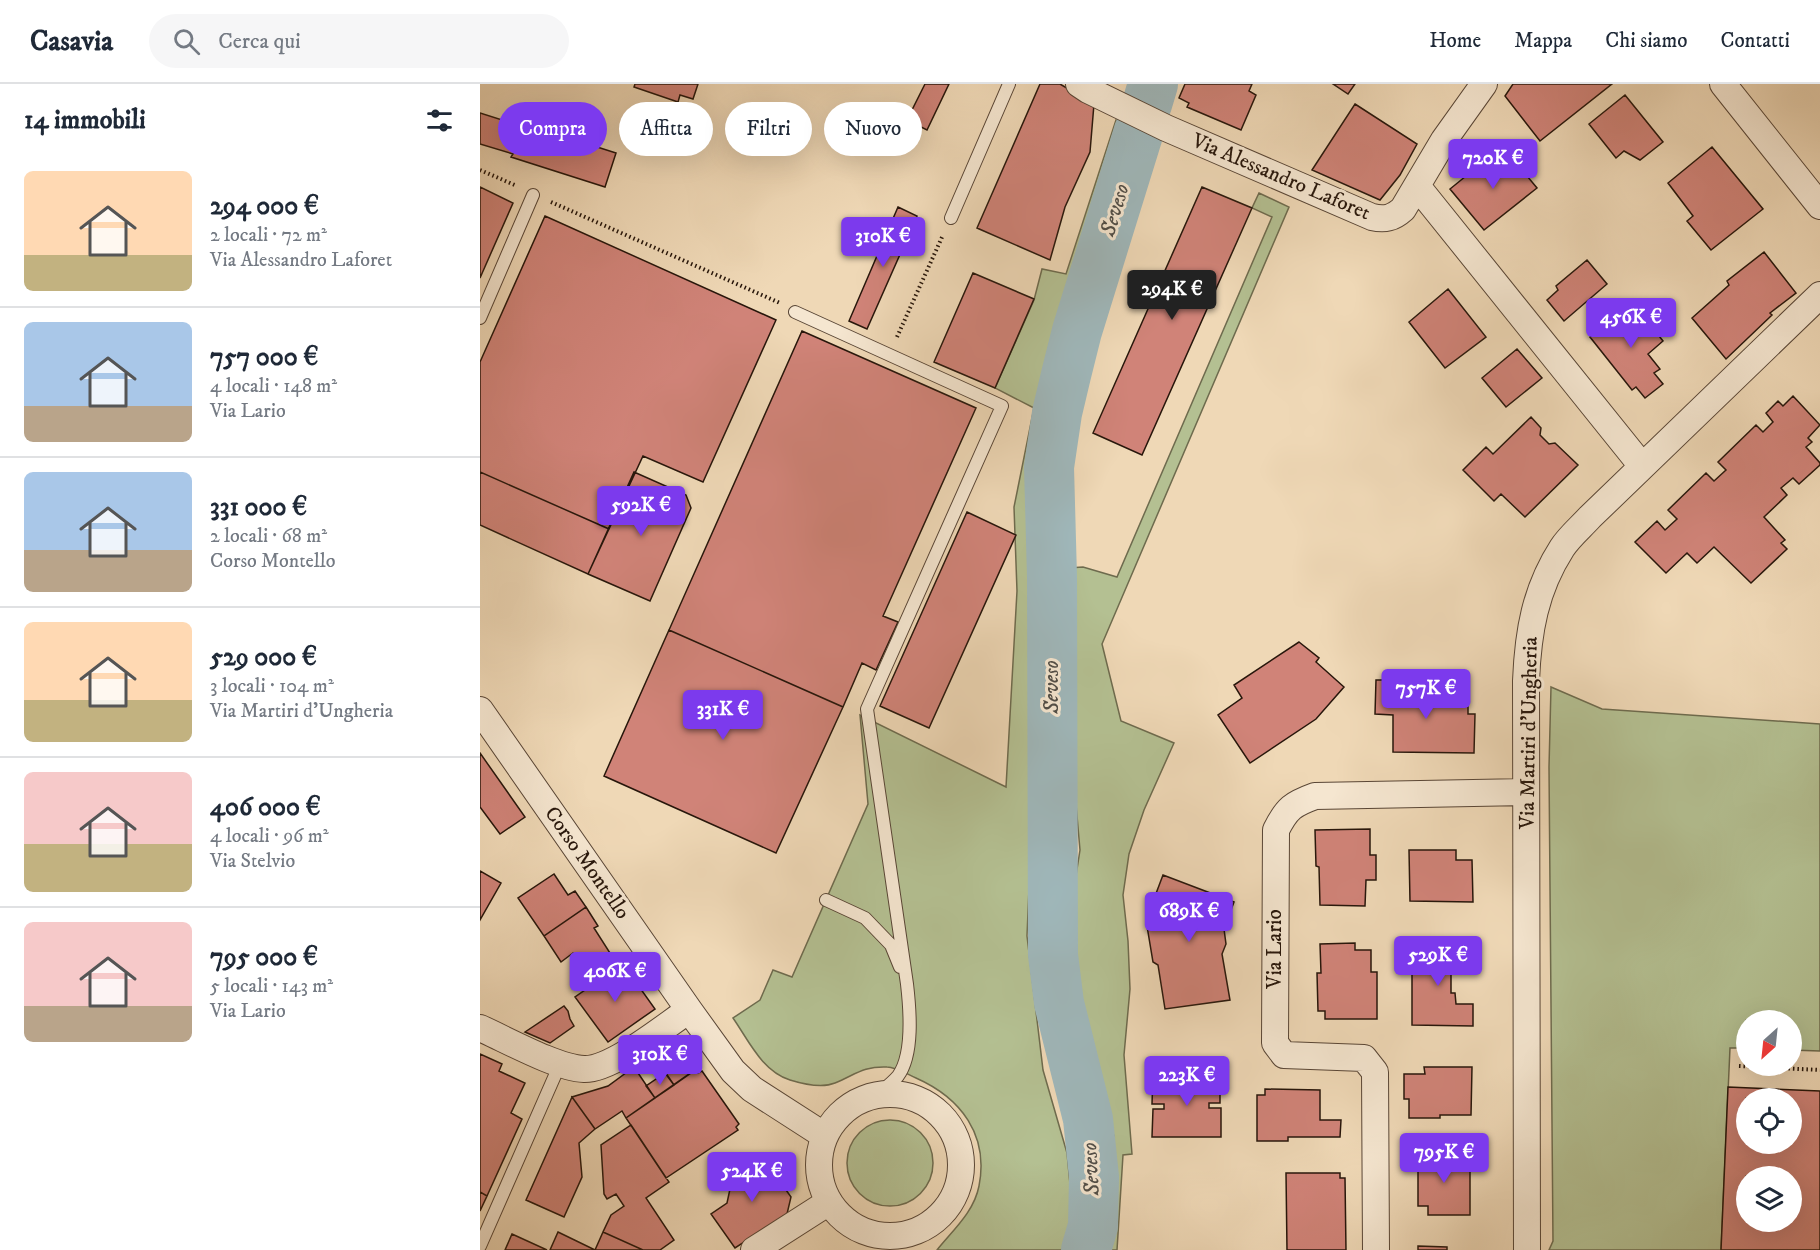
<!DOCTYPE html>
<html lang="it">
<meta charset="utf-8">
<style>
body{margin:0;font-family:"IM FELL DW Pica",serif;background:#f6f6f7;color:#1f2937;height:100vh;display:flex;flex-direction:column;font-size:22px;white-space:nowrap}
*{box-sizing:border-box;margin:0}
p{font-size:20px;color:#747a83}
.icon{flex:none;width:33px;height:33px;fill:none;stroke:currentColor;stroke-width:2;stroke-linecap:round;stroke-linejoin:round}
.map{position:relative;flex:1;overflow:hidden}
.drawer{display:flex;flex-direction:column;background:#fff;width:480px}
.drawer>*{flex:none}
.banner{position:absolute;left:18px;top:18px;width:570px;height:54px;display:flex;gap:12px}
.needle{width:39px;rotate:207deg}
.tools{position:absolute;left:1256px;top:926px;display:grid;gap:12px}
.tools a{display:grid;place-items:center;width:66px;height:66px;border-radius:50%;background:#fff;box-shadow:0 6px 24px #0002;font-size:30px}
.price{position:absolute;translate:-50% -51px;padding:0 14px;border-radius:6px;background:#7c3aed;color:#fff;font-size:20px;line-height:39px;filter:drop-shadow(0 2px 3px #0008)}
.price::after{content:'';position:absolute;left:50%;top:36px;width:18px;height:14px;margin-left:-9px;background:inherit;clip-path:polygon(0 0,100% 0,50% 100%)}
.price.on{background:#222;color:#fff}
ul{padding:0;list-style:none}
li{display:flex;align-items:center;gap:18px;height:150px;padding:0 24px}
li+li{border-top:2px solid #e0e1e3}
li span{display:grid;place-items:center;flex:none;width:168px;height:120px;border-radius:9px;color:#555}
li>.icon{margin-inline-start:auto}
span .icon{width:72px;height:72px;fill:#fffc;stroke-width:1}
li b{font-size:26px}
h2{display:flex;justify-content:space-between;align-items:center;height:72px;padding:0 24px;font-size:26px}
.pill{padding:0 21px;border-radius:27px;background:#fff;box-shadow:0 6px 24px #0002;font-size:21px;line-height:54px}
.pill.on{background:#7c3aed;color:#fff}
header{display:flex;align-items:center;gap:36px;box-sizing:border-box;height:84px;padding:0 30px;background:#fff;border-bottom:2px solid #e0e1e3}
header strong{font-size:28px}
nav{display:flex;gap:33px;margin-inline-start:auto;font-size:21px}
.search{width:420px;height:54px;background:#f6f6f7;display:flex;align-items:center;gap:15px;box-sizing:border-box;padding:0 21px;border-radius:33px;color:#747a83;font-size:22px}
main{display:flex;flex:1;min-height:0}
.map>svg:first-child{display:block}
.green{fill:#b4c092;stroke:#6e6b4e;stroke-width:1.5}
.lines{fill:none;stroke-linecap:round;stroke-linejoin:round}
.river{stroke:#9fb7ba;stroke-width:50}
.building{fill:#d08378;stroke:#27160b;stroke-width:1.5;fill-rule:evenodd}
.lane-casing{stroke:#594636;stroke-width:14}
.street-casing{stroke:#594636;stroke-width:28}
.path{stroke:#27160b;stroke-width:4;stroke-dasharray:1.5 3;stroke-linecap:butt}
.lane{stroke:#f5e6d0;stroke-width:12}
.street{stroke:#f5e6d0;stroke-width:26}
.labels{text-anchor:middle;dominant-baseline:central;stroke-width:6;stroke-linejoin:round;paint-order:stroke}
.street-label{font-size:21px;fill:#27160b;stroke:#f5e6d0}
.water-label{font-size:22px;font-style:italic;fill:#514e48;stroke:#f5e6d0}
</style>
<header>
<strong>Casavia</strong>
<div class="search"><svg class="icon" aria-label="search" viewBox="0 0 24 24"><circle cx="10" cy="10" r="6"/><path d="M15 15l6 6"/></svg>Cerca qui</div>
<nav><a>Home</a><a>Mappa</a><a>Chi siamo</a><a>Contatti</a></nav>
</header>
<main>
<section class="drawer">
<h2>14 immobili<svg class="icon" aria-label="filters" viewBox="0 0 24 24"><path d="M4 7h16M4 17h16"/><circle cx="9" cy="7" r="2"/><circle cx="15" cy="17" r="2"/></svg></h2>
<ul>
<li><span style="background:linear-gradient(#ffd9b3 70%,#c2b280 0)"><svg class="icon" aria-label="home" viewBox="0 0 24 24"><path d="M3 11l9-7 9 7M6 9v11h12V9"/></svg></span><div><b>294 000 €</b><p>2 locali · 72 m²</p><p>Via Alessandro Laforet</p></div></li>
<li><span style="background:linear-gradient(#a9c7e8 70%,#b9a48a 0)"><svg class="icon" aria-label="home" viewBox="0 0 24 24"><path d="M3 11l9-7 9 7M6 9v11h12V9"/></svg></span><div><b>757 000 €</b><p>4 locali · 148 m²</p><p>Via Lario</p></div></li>
<li><span style="background:linear-gradient(#a9c7e8 65%,#b9a48a 0)"><svg class="icon" aria-label="home" viewBox="0 0 24 24"><path d="M3 11l9-7 9 7M6 9v11h12V9"/></svg></span><div><b>331 000 €</b><p>2 locali · 68 m²</p><p>Corso Montello</p></div></li>
<li><span style="background:linear-gradient(#ffd9b3 65%,#c2b280 0)"><svg class="icon" aria-label="home" viewBox="0 0 24 24"><path d="M3 11l9-7 9 7M6 9v11h12V9"/></svg></span><div><b>529 000 €</b><p>3 locali · 104 m²</p><p>Via Martiri d'Ungheria</p></div></li>
<li><span style="background:linear-gradient(#f6c9c9 60%,#c2b280 0)"><svg class="icon" aria-label="home" viewBox="0 0 24 24"><path d="M3 11l9-7 9 7M6 9v11h12V9"/></svg></span><div><b>406 000 €</b><p>4 locali · 96 m²</p><p>Via Stelvio</p></div></li>
<li><span style="background:linear-gradient(#f6c9c9 70%,#b9a48a 0)"><svg class="icon" aria-label="home" viewBox="0 0 24 24"><path d="M3 11l9-7 9 7M6 9v11h12V9"/></svg></span><div><b>795 000 €</b><p>5 locali · 143 m²</p><p>Via Lario</p></div></li>
</ul>
</section>
<div class="map">
<svg width="1340" height="1166" viewBox="0 0 1340 1166">
<rect width="100%" height="100%" fill="#efd8b6"/>
<filter id="stains"><feTurbulence type="fractalNoise" baseFrequency=".00333" numOctaves="4"/><feColorMatrix values="0 0 0 0 .2 0 0 0 0 .09 0 0 0 0 .02 0 0 0 .5 -.17"/></filter>
<radialGradient id="worn" r=".72"><stop offset=".6" stop-color="#630" stop-opacity="0"/><stop offset="1" stop-color="#630" stop-opacity=".3"/></radialGradient>
<path class="green" d="M 636,36 L 641,38 L 583,233 L 570,280 L 560,323 L 553,361 L 551,396 L 555,495 L 551,631 L 553,710 L 547,852 L 563,986 L 587,1069 L 594,1142 L 587,1166 L 457,1166 C 473,1146 494,1128 499,1102 C 509,1051 481,1014 436,994 C 427,990 416,983 407,983 C 383,982 375,991 355,999 C 343,1004 323,1000 310,996 C 282,987 269,957 253,934 L 280,916 L 293,886 L 312,893 L 388,720 L 380,631 L 526,703 L 537,507 L 534,423 L 554,324 L 515,304 L 554,216 L 562,185 L 586,190 Z
M 779,109 L 809,123 L 622,560 L 641,637 L 694,659 L 664,726 L 649,770 L 643,811 L 648,857 L 650,905 L 644,971 L 652,1070 L 643,1071 L 637,1166 L 630,1166 L 633,1133 L 634,1053 L 620,992 L 598,915 L 590,860 L 592,817 L 600,766 L 589,641 L 588,484 L 603,483 L 637,493 L 792,133 L 772,124 Z
M 1071,603 L 1122,625 L 1340,640 L 1340,967 L 1311,966 L 1311,936 L 1266,936 L 1266,964 L 1250,964 L 1241,1166 L 1069,1166 L 1073,1157 L 1069,683 Z
M367 1079a43 43 0 1 1 86 0a43 43 0 1 1-86 0Z"/>
<g class="lines">
<path class="river" d="M 667,20 L 673,0
M 606,1166 L 613,1142 L 614,1093 L 608,1035 L 579,919 L 573,871 L 572,493 L 569,383 L 577,329 L 586,291 L 597,247 L 659,47"/>
</g>
<path class="building" d="M 155,0 L 218,0 L 213,15 L 200,11 L 198,18 L 154,3 Z
M 445,0 L 469,0 L 447,46 L 427,36 Z
M 560,0 L 580,0 L 614,20 L 610,68 L 585,123 L 570,176 L 497,144 Z
M 705,0 L 772,0 L 769,7 L 776,11 L 761,46 L 707,23 L 709,19 L 699,14 Z
M 853,0 L 875,0 L 868,10 Z
M 1033,0 L 1132,0 L 1060,57 L 1025,12 Z
M 1145,11 L 1183,58 L 1160,76 L 1144,67 L 1136,74 L 1109,40 Z
M 875,20 L 937,60 L 920,91 L 900,116 L 832,86 Z
M 0,29 L 41,42 L 42,39 L 136,69 L 125,103 L 31,73 L 33,70 L 0,60 Z
M 1232,63 L 1283,125 L 1231,166 L 1207,137 L 1213,132 L 1188,99 Z
M 1018,66 L 1038,89 L 1042,86 L 1057,104 L 1004,146 L 970,105 Z
M 0,103 L 33,119 L 0,194 Z
M 722,103 L 772,124 L 662,371 L 613,349 Z
M 418,123 L 437,132 L 387,245 L 369,237 Z
M 65,132 L 296,236 L 223,398 L 163,372 L 129,445 L 0,388 L 0,278 Z
M 1284,168 L 1316,209 L 1290,229 L 1292,231 L 1246,275 L 1212,234 L 1249,201 L 1247,197 Z
M 1107,176 L 1127,200 L 1084,237 L 1067,216 L 1078,206 L 1076,202 Z
M 493,189 L 554,215 L 515,304 L 454,278 Z
M 968,205 L 1006,253 L 965,284 L 929,238 Z
M 1153,219 L 1183,257 L 1168,270 L 1180,285 L 1174,289 L 1183,300 L 1165,314 L 1156,303 L 1152,306 L 1110,253 Z
M 322,247 L 496,324 L 403,532 L 418,538 L 396,586 L 382,579 L 363,623 L 189,546 Z
M 1037,265 L 1062,294 L 1026,323 L 1002,294 Z
M 1313,312 L 1340,341 L 1328,354 L 1332,358 L 1326,363 L 1340,379 L 1340,381 L 1319,400 L 1313,394 L 1301,404 L 1307,411 L 1284,433 L 1305,456 L 1301,459 L 1307,465 L 1271,499 L 1234,463 L 1217,479 L 1207,469 L 1186,489 L 1155,458 L 1177,437 L 1185,446 L 1197,435 L 1188,426 L 1226,389 L 1234,397 L 1246,386 L 1238,378 L 1276,341 L 1283,348 L 1293,338 L 1286,329 L 1298,317 L 1303,322 Z
M 1051,333 L 1061,344 L 1060,351 L 1069,360 L 1075,359 L 1098,381 L 1045,433 L 1021,410 L 1014,417 L 983,386 L 1006,363 L 1013,370 Z
M 0,388 L 129,445 L 108,490 L 0,441 Z
M 154,388 L 206,411 L 211,424 L 170,517 L 108,490 Z
M 487,428 L 536,451 L 449,644 L 400,622 Z
M 189,546 L 363,623 L 296,769 L 124,692 Z
M 819,558 L 839,574 L 836,578 L 864,603 L 836,635 L 770,679 L 738,631 L 762,614 L 754,601 Z
M 896,596 L 919,596 L 919,608 L 962,608 L 962,613 L 988,614 L 988,630 L 995,630 L 994,669 L 913,668 L 913,631 L 895,630 Z
M 0,669 L 45,733 L 20,750 L 0,723 Z
M 890,745 L 890,771 L 896,771 L 896,796 L 886,796 L 885,822 L 840,821 L 839,783 L 836,782 L 835,746 Z
M 929,766 L 976,766 L 976,776 L 992,776 L 993,818 L 930,817 Z
M 0,787 L 21,799 L 0,836 Z
M 74,790 L 88,811 L 95,807 L 106,823 L 64,852 L 38,814 Z
M 683,791 L 754,818 L 744,845 L 746,860 L 742,870 L 750,916 L 685,925 L 678,881 L 673,878 L 666,836 Z
M 106,823 L 118,842 L 114,844 L 130,869 L 105,886 L 93,869 L 81,878 L 64,852 Z
M 875,859 L 875,866 L 891,866 L 891,888 L 897,888 L 897,935 L 845,935 L 845,927 L 838,927 L 837,889 L 841,889 L 840,860 Z
M 960,860 L 986,860 L 986,885 L 971,885 L 971,909 L 975,909 L 976,920 L 993,920 L 993,942 L 932,941 L 932,864 L 960,864 Z
M 143,880 L 175,925 L 128,958 L 95,913 Z
M 84,922 L 88,927 L 90,935 L 94,942 L 70,959 L 45,948 Z
M 187,958 L 203,962 L 218,984 L 194,1001 L 172,969 Z
M 0,970 L 22,980 L 19,987 L 45,999 L 31,1029 L 42,1035 L 7,1112 L 0,1108 Z
M 154,983 L 175,1014 L 146,1034 L 142,1027 L 115,1045 L 92,1013 L 128,1002 Z
M 944,983 L 992,983 L 991,1031 L 960,1031 L 960,1034 L 929,1034 L 929,1015 L 924,1015 L 924,990 L 945,990 Z
M 216,985 L 218,989 L 222,987 L 259,1040 L 256,1043 L 258,1046 L 186,1094 L 146,1034 Z
M 185,989 L 194,1001 L 175,1014 L 166,1002 Z
M 673,992 L 740,992 L 740,1019 L 729,1019 L 729,1024 L 741,1024 L 741,1053 L 672,1053 L 673,1025 L 684,1025 L 684,1020 L 672,1020 Z
M 1248,1003 L 1340,1007 L 1340,1166 L 1241,1166 ZM 1266,1014 L 1311,1014 L 1311,1059 L 1266,1059 ZM 1266,1092 L 1311,1092 L 1311,1137 L 1266,1137 Z
M 785,1005 L 840,1006 L 840,1036 L 861,1036 L 860,1053 L 808,1053 L 808,1057 L 777,1057 L 777,1011 L 785,1011 Z
M 92,1013 L 115,1045 L 99,1059 L 102,1093 L 84,1133 L 46,1116 Z
M 151,1041 L 189,1098 L 166,1114 L 194,1156 L 180,1166 L 163,1166 L 123,1148 L 131,1131 L 144,1122 L 136,1110 L 127,1115 L 124,1110 L 121,1061 Z
M 966,1068 L 966,1074 L 990,1074 L 990,1131 L 948,1131 L 948,1122 L 938,1122 L 938,1069 Z
M 282,1072 L 311,1113 L 307,1130 L 255,1164 L 231,1130 L 247,1119 L 253,1091 Z
M 806,1089 L 860,1089 L 860,1094 L 865,1094 L 866,1166 L 807,1166 Z
M 0,1108 L 7,1112 L 0,1127 Z
M 78,1148 L 115,1166 L 123,1148 L 163,1166 L 70,1166 Z
M 32,1150 L 67,1166 L 25,1166 Z
M 938,1162 L 967,1163 L 967,1166 L 938,1166 Z"/>
<g class="lines">
<g class="lane-casing">
<path id="lane" d="M 471,134 L 529,0
M 315,228 L 522,322 L 387,625 L 427,900 C 430,926 434,970 418,992 C 412,999 404,1005 397,1011
M 0,234 L 53,111
M 346,816 L 385,834 L 411,861 L 420,883
M 0,1162 L 80,980"/>
</g>
<g class="street-casing">
<path id="street" d="M 599,0 L 608,6 L 686,44 L 892,133 C 905,136 913,134 923,125 L 964,56 L 1004,0
M 1243,0 L 1340,122
M 937,102 L 1162,382
M 0,626 L 209,926 L 253,987 L 272,1005 L 345,1052
M 0,944 C 27,956 77,984 104,985 C 132,986 185,942 209,926
M339 1081a71 71 0 1 1 142 0a71 71 0 1 1-142 0Z
M 274,1166 L 349,1118
M 896,1166 L 895,988 L 884,974 L 804,971 L 795,959 L 796,746 C 807,724 813,720 835,712 L 1046,708
M 1047,1166 L 1046,597 C 1048,548 1055,506 1082,464 C 1089,453 1101,443 1110,433 L 1340,211"/>
</g>
<path class="path" d="M 0,86 L 37,102
M 71,118 L 300,219
M 417,253 L 463,151
M 1259,982 L 1340,986"/>
<use href="#lane" class="lane"/>
<use href="#street" class="street"/>
</g>
<g class="labels">
<g class="street-label">
<text transform="translate(801 93) rotate(23)">Via Alessandro Laforet</text>
<text transform="translate(1049 649) rotate(-89)">Via Martiri d'Ungheria</text>
<text transform="translate(107 779) rotate(55)">Corso Montello</text>
<text transform="translate(795 865) rotate(-90)">Via Lario</text>
</g>
<g class="water-label">
<text transform="translate(635 126) rotate(-73)">Seveso</text>
<text transform="translate(571 603) rotate(-90)">Seveso</text>
<text transform="translate(611 1085) rotate(-93)">Seveso</text>
</g>
</g>
<rect width="100%" height="100%" filter="url(#stains)"/>
<rect width="100%" height="100%" fill="url(#worn)"/>
</svg>
<div class="tools">
<a><svg class="needle" viewBox="-14 -14 28 28"><path d="M0-13l5 13h-10z" fill="#e53935"/><path d="M0 13l5-13h-10z" fill="#747a83"/></svg></a>
<a><svg class="icon" aria-label="locate" viewBox="0 0 24 24"><circle cx="12" cy="12" r="6"/><path d="M12 2v4M12 18v4M2 12h4M18 12h4"/></svg></a>
<a><svg class="icon" aria-label="layers" viewBox="0 0 24 24"><path d="M12 4l9 5-9 5-9-5zM3 14l9 5 9-5"/></svg></a>
</div>
<b class="price" style="left:1013px;top:106px">720K €</b>
<b class="price" style="left:403px;top:184px">310K €</b>
<b class="price on" style="left:692px;top:237px">294K €</b>
<b class="price" style="left:1151px;top:265px">456K €</b>
<b class="price" style="left:161px;top:453px">592K €</b>
<b class="price" style="left:946px;top:636px">757K €</b>
<b class="price" style="left:243px;top:657px">331K €</b>
<b class="price" style="left:709px;top:859px">689K €</b>
<b class="price" style="left:958px;top:903px">529K €</b>
<b class="price" style="left:135px;top:919px">406K €</b>
<b class="price" style="left:180px;top:1002px">310K €</b>
<b class="price" style="left:707px;top:1023px">223K €</b>
<b class="price" style="left:964px;top:1100px">795K €</b>
<b class="price" style="left:272px;top:1119px">524K €</b>
<div class="banner">
<a class="pill on">Compra</a>
<a class="pill">Affitta</a>
<a class="pill">Filtri</a>
<a class="pill">Nuovo</a>
</div>
</div>
</main>
